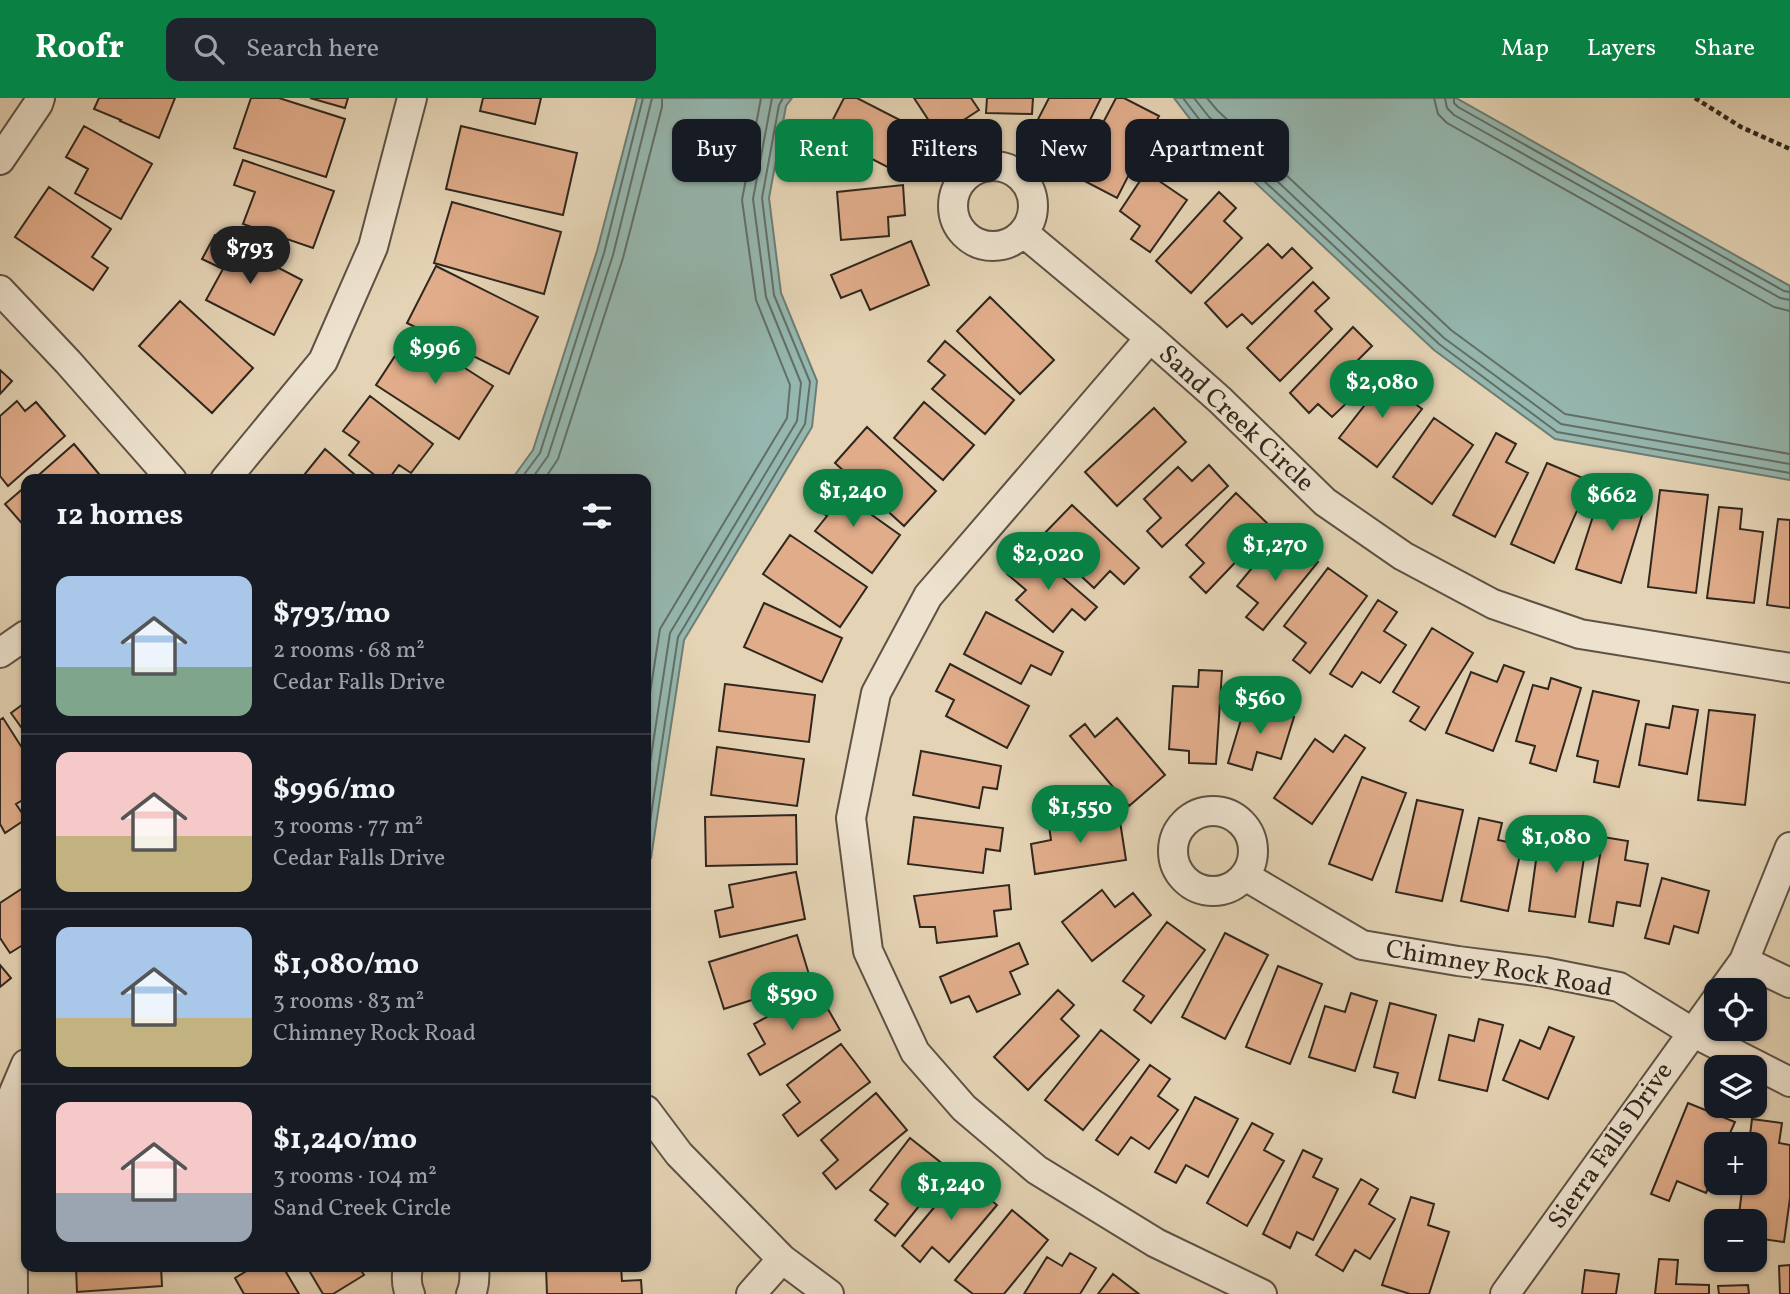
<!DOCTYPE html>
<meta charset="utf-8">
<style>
body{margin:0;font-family:Vollkorn,serif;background:#20242c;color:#f1f3f6;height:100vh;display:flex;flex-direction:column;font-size:26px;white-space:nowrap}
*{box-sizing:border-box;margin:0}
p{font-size:23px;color:#9ea1a6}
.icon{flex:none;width:38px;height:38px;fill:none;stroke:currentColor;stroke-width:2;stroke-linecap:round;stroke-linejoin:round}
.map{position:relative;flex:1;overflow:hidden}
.drawer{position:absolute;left:21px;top:376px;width:630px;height:798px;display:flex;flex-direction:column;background:#171b24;border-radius:14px;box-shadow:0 2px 5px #0004}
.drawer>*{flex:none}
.banner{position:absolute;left:672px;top:21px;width:665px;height:63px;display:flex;gap:14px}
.buttons{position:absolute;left:1704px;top:880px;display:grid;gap:14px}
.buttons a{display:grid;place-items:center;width:63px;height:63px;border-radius:14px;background:#171b24;box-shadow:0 2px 5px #0004;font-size:35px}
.price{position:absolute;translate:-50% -60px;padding:0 16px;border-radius:24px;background:#0b8043;color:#fff;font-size:23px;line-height:46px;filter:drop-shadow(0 2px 4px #0008)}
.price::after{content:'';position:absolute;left:50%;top:42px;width:21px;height:16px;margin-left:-10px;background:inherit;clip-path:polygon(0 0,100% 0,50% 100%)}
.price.active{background:#222;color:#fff}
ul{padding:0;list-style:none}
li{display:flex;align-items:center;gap:21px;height:175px;padding:0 35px}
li+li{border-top:2px solid #363941}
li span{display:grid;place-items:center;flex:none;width:196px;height:140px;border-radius:14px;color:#555}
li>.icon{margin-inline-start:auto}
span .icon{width:84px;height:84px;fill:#fffc;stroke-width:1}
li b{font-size:30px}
h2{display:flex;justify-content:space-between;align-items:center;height:84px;padding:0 35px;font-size:30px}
.chip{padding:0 24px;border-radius:14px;background:#171b24;box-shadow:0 2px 5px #0004;font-size:24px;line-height:63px}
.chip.active{background:#0b8043;color:#fff}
header{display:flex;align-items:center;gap:42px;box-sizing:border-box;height:98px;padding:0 35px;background:#0b8043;color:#fff}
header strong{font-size:33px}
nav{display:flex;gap:38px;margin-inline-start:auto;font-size:24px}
.search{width:490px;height:63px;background:#20242c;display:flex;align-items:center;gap:18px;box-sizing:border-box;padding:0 24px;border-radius:14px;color:#9ea1a6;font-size:26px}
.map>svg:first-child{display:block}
.water{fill:#95b7af;stroke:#6d7d75;stroke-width:2}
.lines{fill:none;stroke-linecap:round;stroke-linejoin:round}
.shore{stroke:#626f66;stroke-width:2}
.building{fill:#e0ac8a;stroke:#30271e;stroke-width:2}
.minor-casing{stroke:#5d5244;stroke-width:32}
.path{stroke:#30271e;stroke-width:4.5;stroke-dasharray:5 3.5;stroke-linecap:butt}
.minor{stroke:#ede2ce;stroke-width:28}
.labels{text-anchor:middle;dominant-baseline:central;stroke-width:5;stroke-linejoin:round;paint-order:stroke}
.street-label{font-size:26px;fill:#30271e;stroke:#ede2ce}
</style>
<header>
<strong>Roofr</strong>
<div class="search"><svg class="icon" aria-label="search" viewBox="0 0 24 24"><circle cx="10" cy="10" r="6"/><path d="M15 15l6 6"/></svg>Search here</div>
<nav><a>Map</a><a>Layers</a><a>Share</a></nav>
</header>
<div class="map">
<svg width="1790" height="1196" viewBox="0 0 1790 1196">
<rect width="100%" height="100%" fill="#e4d3b4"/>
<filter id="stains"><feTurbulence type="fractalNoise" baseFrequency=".00286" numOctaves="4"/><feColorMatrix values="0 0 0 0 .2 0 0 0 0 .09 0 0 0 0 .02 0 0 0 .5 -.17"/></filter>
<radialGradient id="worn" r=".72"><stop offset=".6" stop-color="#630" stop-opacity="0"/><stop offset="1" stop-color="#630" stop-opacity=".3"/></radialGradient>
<path class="water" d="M 637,0 L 792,0 L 786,8 L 769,100 L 781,195 L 817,283 L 812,329 L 684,542 L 651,760 L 646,764 L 646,382 L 512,381 L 533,352 L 597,153 Z
M 1174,0 L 1456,0 L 1790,188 L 1790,382 L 1555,341 L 1434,252 L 1197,30 Z"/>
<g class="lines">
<path class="shore" d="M 1183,0 L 1202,25 L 1439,246 L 1557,334 L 1790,375
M 1194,0 L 1209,19 L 1444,240 L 1561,326 L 1790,366
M 1207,0 L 1217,12 L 1451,232 L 1565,316 L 1790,356
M 1434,0 L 1438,16 L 1447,25 L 1774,209 L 1790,213
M 1445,0 L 1447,10 L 1454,17 L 1780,200 L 1790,202
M 1454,0 L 1454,5 L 1458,9 L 1784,193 L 1790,194
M 520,382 L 540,355 L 604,155 L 643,0
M 531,382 L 548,358 L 613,157 L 652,0
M 544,382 L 558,361 L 623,160 L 662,9 L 662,0
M 646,621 L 660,531 L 787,320 L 790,287 L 756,202 L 742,102 L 761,0
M 646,691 L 670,535 L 797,323 L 801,285 L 766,199 L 753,101 L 772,0
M 646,750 L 678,539 L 805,326 L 810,284 L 774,197 L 762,100 L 779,7 L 783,0"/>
</g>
<path class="building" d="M 99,0 L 175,0 L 159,40 L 120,23 L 121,22 L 94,11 Z
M 251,0 L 279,0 L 345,21 L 326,79 L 234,50 Z
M 310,0 L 348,0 L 345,10 Z
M 483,0 L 541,0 L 535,26 L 480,13 Z
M 844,0 L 857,0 L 929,37 L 907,79 L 825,37 Z
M 914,0 L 971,0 L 979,12 L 939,38 Z
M 987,0 L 1033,0 L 1032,16 L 986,15 Z
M 1049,0 L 1101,0 L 1076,50 L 1034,29 Z
M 1116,0 L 1124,0 L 1159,18 L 1117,100 L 1075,78 Z
M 84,28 L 152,66 L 121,121 L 75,95 L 88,71 L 66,59 Z
M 461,28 L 577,55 L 563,117 L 446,91 Z
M 243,62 L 334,93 L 313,150 L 243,126 L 255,94 L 234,87 Z
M 1146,74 L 1187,102 L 1150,154 L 1131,141 L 1140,128 L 1120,113 Z
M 903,87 L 905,117 L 888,119 L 889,138 L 841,142 L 837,94 Z
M 49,89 L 111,131 L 92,159 L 108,170 L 93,192 L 15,139 Z
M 1219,94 L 1236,110 L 1224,123 L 1242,140 L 1191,195 L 1156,163 Z
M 452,104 L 561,134 L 544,196 L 434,165 Z
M 215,137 L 302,182 L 274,237 L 206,202 L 223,171 L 202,161 Z
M 911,143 L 929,187 L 870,212 L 861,192 L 841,200 L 831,177 Z
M 1268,146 L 1282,160 L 1292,150 L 1312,170 L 1252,226 L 1242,216 L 1227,229 L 1205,205 Z
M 436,168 L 538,219 L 509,276 L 407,225 Z
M 1313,184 L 1329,200 L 1315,213 L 1332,231 L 1280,283 L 1247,250 Z
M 990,199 L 1054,262 L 1020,296 L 957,233 Z
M 180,203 L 253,270 L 212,315 L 139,248 Z
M 1353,229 L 1372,248 L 1358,262 L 1374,279 L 1332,319 L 1318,306 L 1309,315 L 1290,295 Z
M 410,235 L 493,288 L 459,341 L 376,287 Z
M 945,243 L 1014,302 L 985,336 L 932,291 L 945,277 L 928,263 Z
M 1393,271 L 1414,287 L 1405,298 L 1422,311 L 1377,369 L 1339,340 Z
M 0,272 L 12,283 L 0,296 Z
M 370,298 L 433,346 L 411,375 L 399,367 L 388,382 L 381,382 L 349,357 L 359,344 L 343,333 Z
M 17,303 L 25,313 L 36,304 L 65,338 L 8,388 L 0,378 L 0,318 Z
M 924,304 L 974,347 L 943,382 L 894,340 Z
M 1154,310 L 1186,344 L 1117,408 L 1085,374 Z
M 1434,320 L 1473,347 L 1432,406 L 1393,379 Z
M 867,329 L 936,393 L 904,428 L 835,365 Z
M 1496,335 L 1516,346 L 1506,364 L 1528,375 L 1495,439 L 1453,417 Z
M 74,346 L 104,382 L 33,382 Z
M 325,351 L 361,382 L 300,382 Z
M 1547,365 L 1590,383 L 1554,465 L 1511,446 Z
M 1209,367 L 1228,388 L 1162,449 L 1147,433 L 1161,420 L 1144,401 L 1178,369 L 1192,383 Z
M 1604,384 L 1648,398 L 1621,485 L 1576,471 Z
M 827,385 L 900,437 L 872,475 L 815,433 L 827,418 L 811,406 Z
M 26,388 L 26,430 L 5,406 Z
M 1660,392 L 1708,397 L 1696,495 L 1648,489 Z
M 1236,395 L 1270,428 L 1206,495 L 1190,479 L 1204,465 L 1186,447 Z
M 1072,407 L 1139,470 L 1124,486 L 1110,473 L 1094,490 L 1040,440 Z
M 1719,409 L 1742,411 L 1740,431 L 1763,434 L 1754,505 L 1707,500 Z
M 1778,421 L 1790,422 L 1790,510 L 1767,507 Z
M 790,437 L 867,489 L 840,529 L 763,476 Z
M 1296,446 L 1318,464 L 1263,532 L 1246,519 L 1258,505 L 1237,488 L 1266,453 L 1280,466 Z
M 1030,451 L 1097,509 L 1085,522 L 1072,511 L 1053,534 L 1016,502 L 1026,492 L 1007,476 Z
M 1328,470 L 1367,498 L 1310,575 L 1293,562 L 1306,545 L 1284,528 Z
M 1378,502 L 1397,514 L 1384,533 L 1406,547 L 1380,585 L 1362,574 L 1352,589 L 1330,576 Z
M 764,505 L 842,540 L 822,584 L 744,549 Z
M 986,514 L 1063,554 L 1051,577 L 1031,567 L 1021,586 L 964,556 Z
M 1432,530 L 1473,555 L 1425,632 L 1410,623 L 1419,609 L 1393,594 Z
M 950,566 L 1029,608 L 1007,650 L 946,618 L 954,602 L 936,593 Z
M 1504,567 L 1524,574 L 1493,653 L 1446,635 L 1471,574 L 1497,584 Z
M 1199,572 L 1222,573 L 1216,666 L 1189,665 L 1189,653 L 1169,651 L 1173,588 L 1198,589 Z
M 1551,580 L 1581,590 L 1556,673 L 1530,665 L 1535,648 L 1516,643 L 1533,587 L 1548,591 Z
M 725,586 L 815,597 L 809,644 L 719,633 Z
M 1593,593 L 1639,603 L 1619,689 L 1594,684 L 1598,663 L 1577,658 Z
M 26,604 L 26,636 L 11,615 Z
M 1246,605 L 1294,619 L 1281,661 L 1257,654 L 1252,672 L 1228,665 Z
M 1673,608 L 1698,612 L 1687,676 L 1639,667 L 1646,626 L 1669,630 Z
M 1709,612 L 1755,617 L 1745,707 L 1698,702 Z
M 3,620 L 26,656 L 26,700 L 16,706 L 26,721 L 5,735 L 0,726 L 0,622 Z
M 1117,620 L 1165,677 L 1129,708 L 1070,638 L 1085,626 L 1095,639 Z
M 1345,637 L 1365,650 L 1312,726 L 1274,700 L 1315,641 L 1333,654 Z
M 717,649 L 804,661 L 797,708 L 711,697 Z
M 921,653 L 1001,668 L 997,691 L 983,689 L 979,710 L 913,697 Z
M 1362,679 L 1406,695 L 1372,782 L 1329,766 Z
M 1417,702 L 1463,712 L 1442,803 L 1396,794 Z
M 796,717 L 797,766 L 706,768 L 705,719 Z
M 1119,717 L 1126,762 L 1035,776 L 1031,746 L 1051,742 L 1049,728 Z
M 914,719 L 1003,730 L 1000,753 L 986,751 L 983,775 L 908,766 Z
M 1479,720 L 1502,725 L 1498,742 L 1522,747 L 1508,813 L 1461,803 Z
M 1541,726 L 1565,730 L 1562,750 L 1585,753 L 1575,819 L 1529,813 Z
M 1603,739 L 1628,743 L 1625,762 L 1648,766 L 1640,808 L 1617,804 L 1613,828 L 1589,824 Z
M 796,774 L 805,821 L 720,839 L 715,813 L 733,809 L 729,787 Z
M 1662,780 L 1709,793 L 1698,835 L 1674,828 L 1669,846 L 1645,840 Z
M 1009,787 L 1011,811 L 994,813 L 997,838 L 937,845 L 935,829 L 920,829 L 914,798 Z
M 23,790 L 26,796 L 26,845 L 10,855 L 0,840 L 0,805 Z
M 1102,792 L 1115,809 L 1133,795 L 1151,817 L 1092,863 L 1062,824 Z
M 1167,824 L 1205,852 L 1151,925 L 1134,912 L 1144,898 L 1123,883 Z
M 1225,835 L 1268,857 L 1225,941 L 1182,919 Z
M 797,837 L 811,883 L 724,911 L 709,864 Z
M 1019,845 L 1028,866 L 1010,874 L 1020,896 L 977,914 L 969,898 L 951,905 L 940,879 Z
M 0,867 L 11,880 L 0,889 Z
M 1278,868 L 1322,886 L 1290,966 L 1246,949 Z
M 1058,892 L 1074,907 L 1061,921 L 1079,938 L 1028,992 L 994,959 Z
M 814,893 L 822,908 L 825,906 L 840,932 L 760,977 L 748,956 L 765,946 L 754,926 Z
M 1351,895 L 1377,903 L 1355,973 L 1309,959 L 1325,908 L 1345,914 Z
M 1390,905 L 1436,917 L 1415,1000 L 1393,994 L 1398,975 L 1374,969 Z
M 1479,921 L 1503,927 L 1487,993 L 1439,982 L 1449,937 L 1474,943 Z
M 1549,929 L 1574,939 L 1548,1001 L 1503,982 L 1520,942 L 1540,951 Z
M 1101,932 L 1139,962 L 1083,1032 L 1045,1002 Z
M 841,946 L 870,984 L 798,1038 L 783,1017 L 800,1004 L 787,987 Z
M 1150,967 L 1170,981 L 1158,998 L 1178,1012 L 1149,1051 L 1131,1039 L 1118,1057 L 1096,1042 Z
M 876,995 L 907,1032 L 836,1091 L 823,1075 L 838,1062 L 821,1042 Z
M 1195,999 L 1238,1021 L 1208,1079 L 1186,1067 L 1176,1085 L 1155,1074 Z
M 1688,1005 L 1735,1024 L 1725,1046 L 1717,1046 L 1717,1068 L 1706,1095 L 1677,1083 L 1669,1103 L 1651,1096 Z
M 1752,1021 L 1782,1025 L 1779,1045 L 1790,1047 L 1790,1100 L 1784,1144 L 1755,1140 L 1755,1124 L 1738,1124 L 1743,1085 L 1755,1085 L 1755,1046 L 1749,1046 Z
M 1252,1025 L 1273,1036 L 1264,1052 L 1284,1063 L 1247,1128 L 1207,1105 Z
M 910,1040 L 949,1071 L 895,1138 L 875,1122 L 888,1106 L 870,1092 Z
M 1303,1052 L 1322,1061 L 1313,1079 L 1338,1091 L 1313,1142 L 1297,1134 L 1290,1150 L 1263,1136 Z
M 961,1077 L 997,1107 L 949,1164 L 932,1149 L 920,1164 L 902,1148 Z
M 1361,1081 L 1378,1091 L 1369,1106 L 1395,1121 L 1370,1161 L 1355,1152 L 1343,1173 L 1316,1157 Z
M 1411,1099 L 1434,1106 L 1428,1127 L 1449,1134 L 1429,1196 L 1410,1196 L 1382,1187 Z
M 1012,1112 L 1048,1142 L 1004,1196 L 973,1196 L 955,1182 Z
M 1070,1155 L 1096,1170 L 1080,1196 L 1024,1196 L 1047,1159 L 1062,1168 Z
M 1659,1161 L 1678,1162 L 1676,1186 L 1709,1187 L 1709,1196 L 1655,1196 Z
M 1790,1167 L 1790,1196 L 1780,1196 L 1779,1168 Z
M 76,1169 L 161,1169 L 162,1188 L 77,1194 Z
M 253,1169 L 283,1169 L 299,1196 L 244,1196 L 235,1180 Z
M 307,1169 L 359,1169 L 364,1177 L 333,1196 L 323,1196 Z
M 546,1169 L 621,1169 L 622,1183 L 641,1182 L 642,1196 L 547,1196 Z
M 1585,1172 L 1619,1176 L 1616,1196 L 1582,1196 Z
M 1113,1176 L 1139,1196 L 1098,1196 Z
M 1748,1187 L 1749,1196 L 1719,1196 L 1718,1188 Z"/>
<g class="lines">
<g class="minor-casing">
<path id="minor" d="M 0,62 L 38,6 L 40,0
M953 108a40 40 0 1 1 80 0a40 40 0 1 1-80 0Z
M 1024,135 L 1150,240 L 1220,302 L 1325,404 L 1403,458 L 1493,506 L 1580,536 L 1790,570
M 0,192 L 68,264 L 172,382
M 1150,240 L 928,498 L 876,595 L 851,720 L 868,853 L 915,954 L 964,1010 L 1037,1072 L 1156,1145 L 1262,1196
M 225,382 L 323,263 L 373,149 L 412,0
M 0,555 L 26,537
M1173 753a40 40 0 1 1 80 0a40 40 0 1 1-80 0Z
M 1245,778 L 1362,847 L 1458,863 L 1544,874 L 1619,889 L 1692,934 L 1790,984
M 1744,863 L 1790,885
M 1723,892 L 1744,863 L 1790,749
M 646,1012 L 679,1056 L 782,1161 L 829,1196
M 408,1169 C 406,1179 406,1187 410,1196
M 13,1196 L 12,999 L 26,966
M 471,1196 C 475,1187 475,1179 474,1169
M 751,1196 L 782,1161
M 1505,1196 L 1717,901"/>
</g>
<path class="path" d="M 1695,0 L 1741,29 L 1790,51"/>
<use href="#minor" class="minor"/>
</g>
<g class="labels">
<g class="street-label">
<text transform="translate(1236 321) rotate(43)">Sand Creek Circle</text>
<text transform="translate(1499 871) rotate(10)">Chimney Rock Road</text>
<text transform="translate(1611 1048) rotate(-55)">Sierra Falls Drive</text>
</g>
</g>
<rect width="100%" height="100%" filter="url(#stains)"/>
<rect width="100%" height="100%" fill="url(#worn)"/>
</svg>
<div class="buttons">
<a><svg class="icon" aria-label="locate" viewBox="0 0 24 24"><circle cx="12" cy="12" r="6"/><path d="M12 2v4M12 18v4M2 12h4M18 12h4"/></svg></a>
<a><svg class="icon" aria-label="layers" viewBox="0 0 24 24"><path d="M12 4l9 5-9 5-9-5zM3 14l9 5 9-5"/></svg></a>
<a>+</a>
<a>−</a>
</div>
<b class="price active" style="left:250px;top:188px">$793</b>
<b class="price" style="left:435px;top:288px">$996</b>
<b class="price" style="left:1382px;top:322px">$2,080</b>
<b class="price" style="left:853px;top:431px">$1,240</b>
<b class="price" style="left:1612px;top:435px">$662</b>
<b class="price" style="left:1275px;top:485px">$1,270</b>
<b class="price" style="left:1048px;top:494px">$2,020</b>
<b class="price" style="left:1260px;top:638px">$560</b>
<b class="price" style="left:1080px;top:747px">$1,550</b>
<b class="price" style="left:1556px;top:777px">$1,080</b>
<b class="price" style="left:792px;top:934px">$590</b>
<b class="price" style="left:951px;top:1124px">$1,240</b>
<div class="banner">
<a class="chip">Buy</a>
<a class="chip active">Rent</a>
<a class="chip">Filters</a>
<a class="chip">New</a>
<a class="chip">Apartment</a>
</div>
<section class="drawer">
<h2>12 homes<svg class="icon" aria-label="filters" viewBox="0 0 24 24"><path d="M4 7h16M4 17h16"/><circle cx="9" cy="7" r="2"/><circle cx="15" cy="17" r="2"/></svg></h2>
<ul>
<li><span style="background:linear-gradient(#a9c7e8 65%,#7fa58c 0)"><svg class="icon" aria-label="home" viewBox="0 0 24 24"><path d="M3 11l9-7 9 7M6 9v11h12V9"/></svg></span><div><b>$793/mo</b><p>2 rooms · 68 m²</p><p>Cedar Falls Drive</p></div></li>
<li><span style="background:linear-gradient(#f6c9c9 60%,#c2b280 0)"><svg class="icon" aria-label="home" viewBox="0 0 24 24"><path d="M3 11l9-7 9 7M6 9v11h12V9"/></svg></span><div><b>$996/mo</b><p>3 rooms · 77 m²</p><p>Cedar Falls Drive</p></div></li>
<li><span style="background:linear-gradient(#a9c7e8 65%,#c2b280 0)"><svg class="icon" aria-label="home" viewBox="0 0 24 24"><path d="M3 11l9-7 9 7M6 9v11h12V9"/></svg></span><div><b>$1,080/mo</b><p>3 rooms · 83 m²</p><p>Chimney Rock Road</p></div></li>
<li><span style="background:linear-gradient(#f6c9c9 65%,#9aa5b1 0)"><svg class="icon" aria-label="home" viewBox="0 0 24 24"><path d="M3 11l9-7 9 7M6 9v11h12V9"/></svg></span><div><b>$1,240/mo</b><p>3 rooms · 104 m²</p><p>Sand Creek Circle</p></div></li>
</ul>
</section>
</div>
